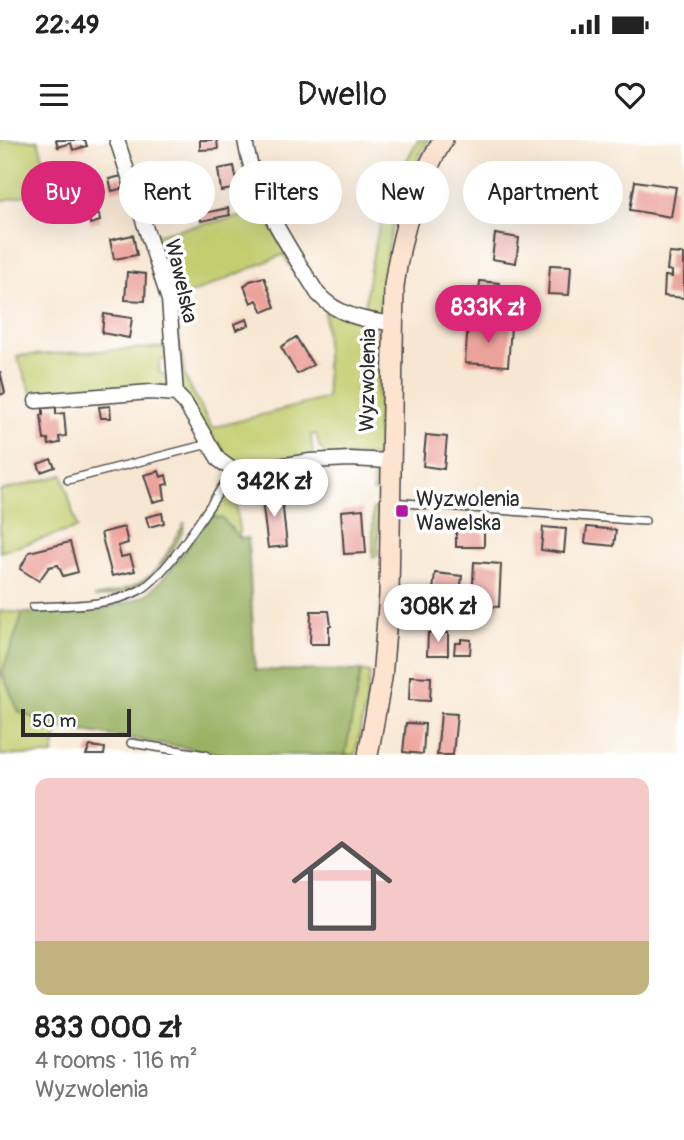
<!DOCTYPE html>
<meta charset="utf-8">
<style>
body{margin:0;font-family:Pangolin,sans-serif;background:#f6f6f6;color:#222;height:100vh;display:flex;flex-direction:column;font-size:26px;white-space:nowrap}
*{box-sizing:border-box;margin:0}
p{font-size:23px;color:#767676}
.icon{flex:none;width:38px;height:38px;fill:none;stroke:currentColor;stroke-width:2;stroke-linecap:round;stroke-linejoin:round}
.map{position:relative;height:615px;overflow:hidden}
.side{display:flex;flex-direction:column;background:#fff;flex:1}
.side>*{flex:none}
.guide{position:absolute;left:21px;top:21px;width:642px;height:63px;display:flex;gap:14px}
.scale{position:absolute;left:21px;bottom:18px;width:110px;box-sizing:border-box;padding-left:7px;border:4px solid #2b2b2b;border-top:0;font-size:19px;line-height:24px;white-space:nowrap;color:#2b2b2b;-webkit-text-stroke:5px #fff;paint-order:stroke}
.price{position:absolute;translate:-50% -60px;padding:0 16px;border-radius:24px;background:#fff;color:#222;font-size:23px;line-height:46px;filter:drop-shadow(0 2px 4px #0008)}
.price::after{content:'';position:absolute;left:50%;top:42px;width:21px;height:16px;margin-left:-10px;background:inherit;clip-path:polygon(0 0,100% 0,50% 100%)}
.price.on{background:#db2777;color:#fff}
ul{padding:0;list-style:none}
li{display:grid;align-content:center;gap:14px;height:371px;padding:0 35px}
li+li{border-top:2px solid #e0e0e0}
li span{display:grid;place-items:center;height:217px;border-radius:14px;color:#555}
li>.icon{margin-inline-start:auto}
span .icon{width:126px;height:126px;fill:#fffc;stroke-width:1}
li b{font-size:30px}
.chip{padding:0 24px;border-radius:32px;background:#fff;box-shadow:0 7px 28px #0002;font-size:24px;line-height:63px}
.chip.on{background:#db2777;color:#fff}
.status{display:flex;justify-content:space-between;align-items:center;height:49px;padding:0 35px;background:#fff;direction:ltr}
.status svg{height:19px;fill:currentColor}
header{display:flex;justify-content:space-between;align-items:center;height:91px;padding:0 35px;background:#fff;font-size:32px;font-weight:600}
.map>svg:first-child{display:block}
.green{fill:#c2ce70;stroke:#767c4e;stroke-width:2}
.forest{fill:#99b162;stroke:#626e46;stroke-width:2}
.building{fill:#eca39b}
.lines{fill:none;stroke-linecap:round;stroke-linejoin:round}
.lane-casing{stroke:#4a4744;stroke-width:10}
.street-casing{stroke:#4a4744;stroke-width:17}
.secondary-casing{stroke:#4a4744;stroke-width:22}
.lane{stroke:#fff;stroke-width:7}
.street{stroke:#fff;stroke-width:14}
.secondary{stroke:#fde4d1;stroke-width:19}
.poi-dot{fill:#b5179e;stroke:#fff;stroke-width:2.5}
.labels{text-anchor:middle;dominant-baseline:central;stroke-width:7;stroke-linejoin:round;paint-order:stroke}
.street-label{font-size:21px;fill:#2b2b2b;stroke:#fff}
.poi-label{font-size:21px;fill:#2b2b2b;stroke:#fff;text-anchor:start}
</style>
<div class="status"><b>22:49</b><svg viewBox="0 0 49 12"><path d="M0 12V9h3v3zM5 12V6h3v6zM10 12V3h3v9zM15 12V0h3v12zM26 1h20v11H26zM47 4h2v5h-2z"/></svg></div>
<header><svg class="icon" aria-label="menu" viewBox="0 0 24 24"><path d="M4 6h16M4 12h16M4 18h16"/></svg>Dwello<svg class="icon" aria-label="heart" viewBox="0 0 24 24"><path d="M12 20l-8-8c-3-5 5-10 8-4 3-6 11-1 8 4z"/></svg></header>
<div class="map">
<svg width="684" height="615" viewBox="0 0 684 615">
<rect width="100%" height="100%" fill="#fff"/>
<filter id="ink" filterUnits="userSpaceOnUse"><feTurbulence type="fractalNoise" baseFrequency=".0143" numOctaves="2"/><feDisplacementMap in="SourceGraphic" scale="14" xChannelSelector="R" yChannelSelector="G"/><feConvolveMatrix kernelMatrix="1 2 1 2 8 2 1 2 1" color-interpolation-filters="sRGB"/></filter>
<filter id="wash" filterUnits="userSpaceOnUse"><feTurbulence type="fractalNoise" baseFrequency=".00686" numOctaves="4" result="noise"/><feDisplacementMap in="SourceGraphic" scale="28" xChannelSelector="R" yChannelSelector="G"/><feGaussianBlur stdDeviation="1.57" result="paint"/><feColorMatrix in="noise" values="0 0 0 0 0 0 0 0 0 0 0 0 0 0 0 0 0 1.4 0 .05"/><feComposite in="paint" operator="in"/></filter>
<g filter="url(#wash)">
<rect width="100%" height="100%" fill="#f7e7d2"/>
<path class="green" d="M 0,0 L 38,0 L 52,49 L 0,61 Z
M 418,0 L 428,0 C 397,55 383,112 379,175 L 364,174 C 371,107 383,59 418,0 Z
M 263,72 L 297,131 L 294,133 L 284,114 L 172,162 L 152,95 Z
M 325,168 L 379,190 L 378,316 L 324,316 L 323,310 L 320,309 L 316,294 L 311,295 L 313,317 L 240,326 L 223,317 L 180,250 L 177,188 L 185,237 L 212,288 L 327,258 Z
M 166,207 L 170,219 L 160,220 L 159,232 L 171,239 L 167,247 L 32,255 L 17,216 Z
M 310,324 L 379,326 L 378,352 L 373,352 L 373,329 L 322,326 L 263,339 L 263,332 Z
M 63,335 L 77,388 L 0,412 L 0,351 Z
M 234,345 L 240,399 L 222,378 L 210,376 L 226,352 Z
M 378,368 L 378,415 L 373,417 L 373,369 Z
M 185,382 C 183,394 178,401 171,412 C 152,440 130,458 94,457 C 156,445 155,433 185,382 Z
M 0,471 L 23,473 L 2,533 L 19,572 L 58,587 L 53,615 L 0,615 Z
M 361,531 L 370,533 L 366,564 L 355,615 L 345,615 Z"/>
<path class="forest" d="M 210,376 L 222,378 L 240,399 L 248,398 L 255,530 L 361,531 L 345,615 L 229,615 L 58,587 L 19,572 L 2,533 L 23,473 C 59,472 113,473 145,455 C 165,443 194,396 210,376 Z"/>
<g id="blocks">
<path class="building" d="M 56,0 L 85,0 L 87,6 L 73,10 L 71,3 L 58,7 Z
M 200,0 L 217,0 L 218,9 L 200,10 Z
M 234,26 L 238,48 L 221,51 L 218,29 Z
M 497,34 L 531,39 L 527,63 L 493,57 Z
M 122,36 L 124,48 L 112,51 L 109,39 Z
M 635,41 L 676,47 L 671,77 L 630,70 Z
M 83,52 L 87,72 L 60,78 L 55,58 Z
M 228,68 L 230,75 L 201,81 L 200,74 Z
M 99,74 L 100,81 L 90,84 L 89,77 Z
M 495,94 L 519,98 L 516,123 L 492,119 Z
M 133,95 L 137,115 L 114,119 L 110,100 Z
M 669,113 L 684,114 L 684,158 L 664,156 L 665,136 L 672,137 L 672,131 L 667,130 Z
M 550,125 L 571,126 L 569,155 L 548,154 Z
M 127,132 L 146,134 L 145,161 L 125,160 Z
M 264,137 L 275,167 L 263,172 L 257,160 L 251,163 L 244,146 L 250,141 Z
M 480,141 L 499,143 L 497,165 L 478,163 Z
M 104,174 L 132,178 L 129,198 L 102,193 Z
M 247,179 L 249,185 L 236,190 L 234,184 Z
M 468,184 L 511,187 L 508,226 L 465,223 Z
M 296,197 L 313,225 L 297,234 L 281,207 Z
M 0,231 L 5,253 L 0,255 Z
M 110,266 L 111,278 L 101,278 L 99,267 Z
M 56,267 L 56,274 L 64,273 L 66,296 L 59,297 L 60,303 L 49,305 L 48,299 L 44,300 L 41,275 L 43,275 L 43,268 Z
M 426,295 L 447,297 L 444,329 L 423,326 Z
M 51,319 L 55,327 L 41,332 L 38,324 Z
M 159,331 L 161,337 L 166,335 L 168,344 L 163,345 L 165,359 L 153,362 L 144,335 Z
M 281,350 L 287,406 L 268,408 L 261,352 Z
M 363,369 L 366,413 L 344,414 L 341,371 Z
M 162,373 L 164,383 L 149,387 L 146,377 Z
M 456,384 L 484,384 L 484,407 L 456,407 Z
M 124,387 L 128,403 L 118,406 L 121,417 L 130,415 L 135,431 L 112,436 L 101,393 Z
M 543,387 L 566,389 L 564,413 L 541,410 Z
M 587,387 L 616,390 L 614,406 L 585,403 Z
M 70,402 L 78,432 L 63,436 L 58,425 L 49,427 L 39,441 L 20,429 L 29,412 Z
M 474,422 L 501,424 L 499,467 L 472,465 Z
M 435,433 L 462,436 L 459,463 L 432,460 Z
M 311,471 L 329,471 L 331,486 L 329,486 L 329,504 L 310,504 Z
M 428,493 L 448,493 L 448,515 L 427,515 Z
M 461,499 L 471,500 L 470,514 L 454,514 L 455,503 L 461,503 Z
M 410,536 L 431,537 L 430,561 L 409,560 Z
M 441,573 L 457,574 L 453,615 L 437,615 Z
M 406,583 L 425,584 L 423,614 L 403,612 Z
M 90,606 L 105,608 L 104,615 L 86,615 Z"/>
</g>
</g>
<g filter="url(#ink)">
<use href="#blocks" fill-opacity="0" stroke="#4a4744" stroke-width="2"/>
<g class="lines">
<g class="lane-casing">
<path id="lane" d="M 68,340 L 208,304
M 391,362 L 645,381
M 33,467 C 67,465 109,467 140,450 C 167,436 215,358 233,330
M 131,603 L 206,615"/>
</g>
<g class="street-casing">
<path id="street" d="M 117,0 L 169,160 L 176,254
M 245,0 C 254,57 288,106 318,154 C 337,175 365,181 392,183
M 36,261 L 151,252 L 176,254 L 185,263 L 219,320 L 233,330 L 247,331 L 310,321 L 350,319 L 390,321"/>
</g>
<g class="secondary-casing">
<path id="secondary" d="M 368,615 L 382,538 L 389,455 L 394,146 C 401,93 415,46 443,0"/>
</g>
<use href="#lane" class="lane"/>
<use href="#street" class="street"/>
<use href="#secondary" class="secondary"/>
</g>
</g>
<rect class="poi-dot" x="395" y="364" width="14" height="14" rx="3.5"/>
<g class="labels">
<g class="street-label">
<text transform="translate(181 141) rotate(77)">Wawelska</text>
<text transform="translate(368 240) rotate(-89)">Wyzwolenia</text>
</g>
<g class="poi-label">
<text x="416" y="359">Wyzwolenia<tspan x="416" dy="24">Wawelska</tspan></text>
</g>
</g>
</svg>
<div class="scale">50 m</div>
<b class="price on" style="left:488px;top:205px">833K zł</b>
<b class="price" style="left:274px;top:379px">342K zł</b>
<b class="price" style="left:438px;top:504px">308K zł</b>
<div class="guide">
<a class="chip on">Buy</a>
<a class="chip">Rent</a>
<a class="chip">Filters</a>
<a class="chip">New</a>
<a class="chip">Apartment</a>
</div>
</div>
<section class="side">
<ul>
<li><span style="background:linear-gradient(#f6c9c9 75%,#c2b280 0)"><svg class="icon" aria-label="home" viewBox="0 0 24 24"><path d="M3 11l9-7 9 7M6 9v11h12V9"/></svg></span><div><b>833 000 zł</b><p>4 rooms · 116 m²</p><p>Wyzwolenia</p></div></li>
</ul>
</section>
